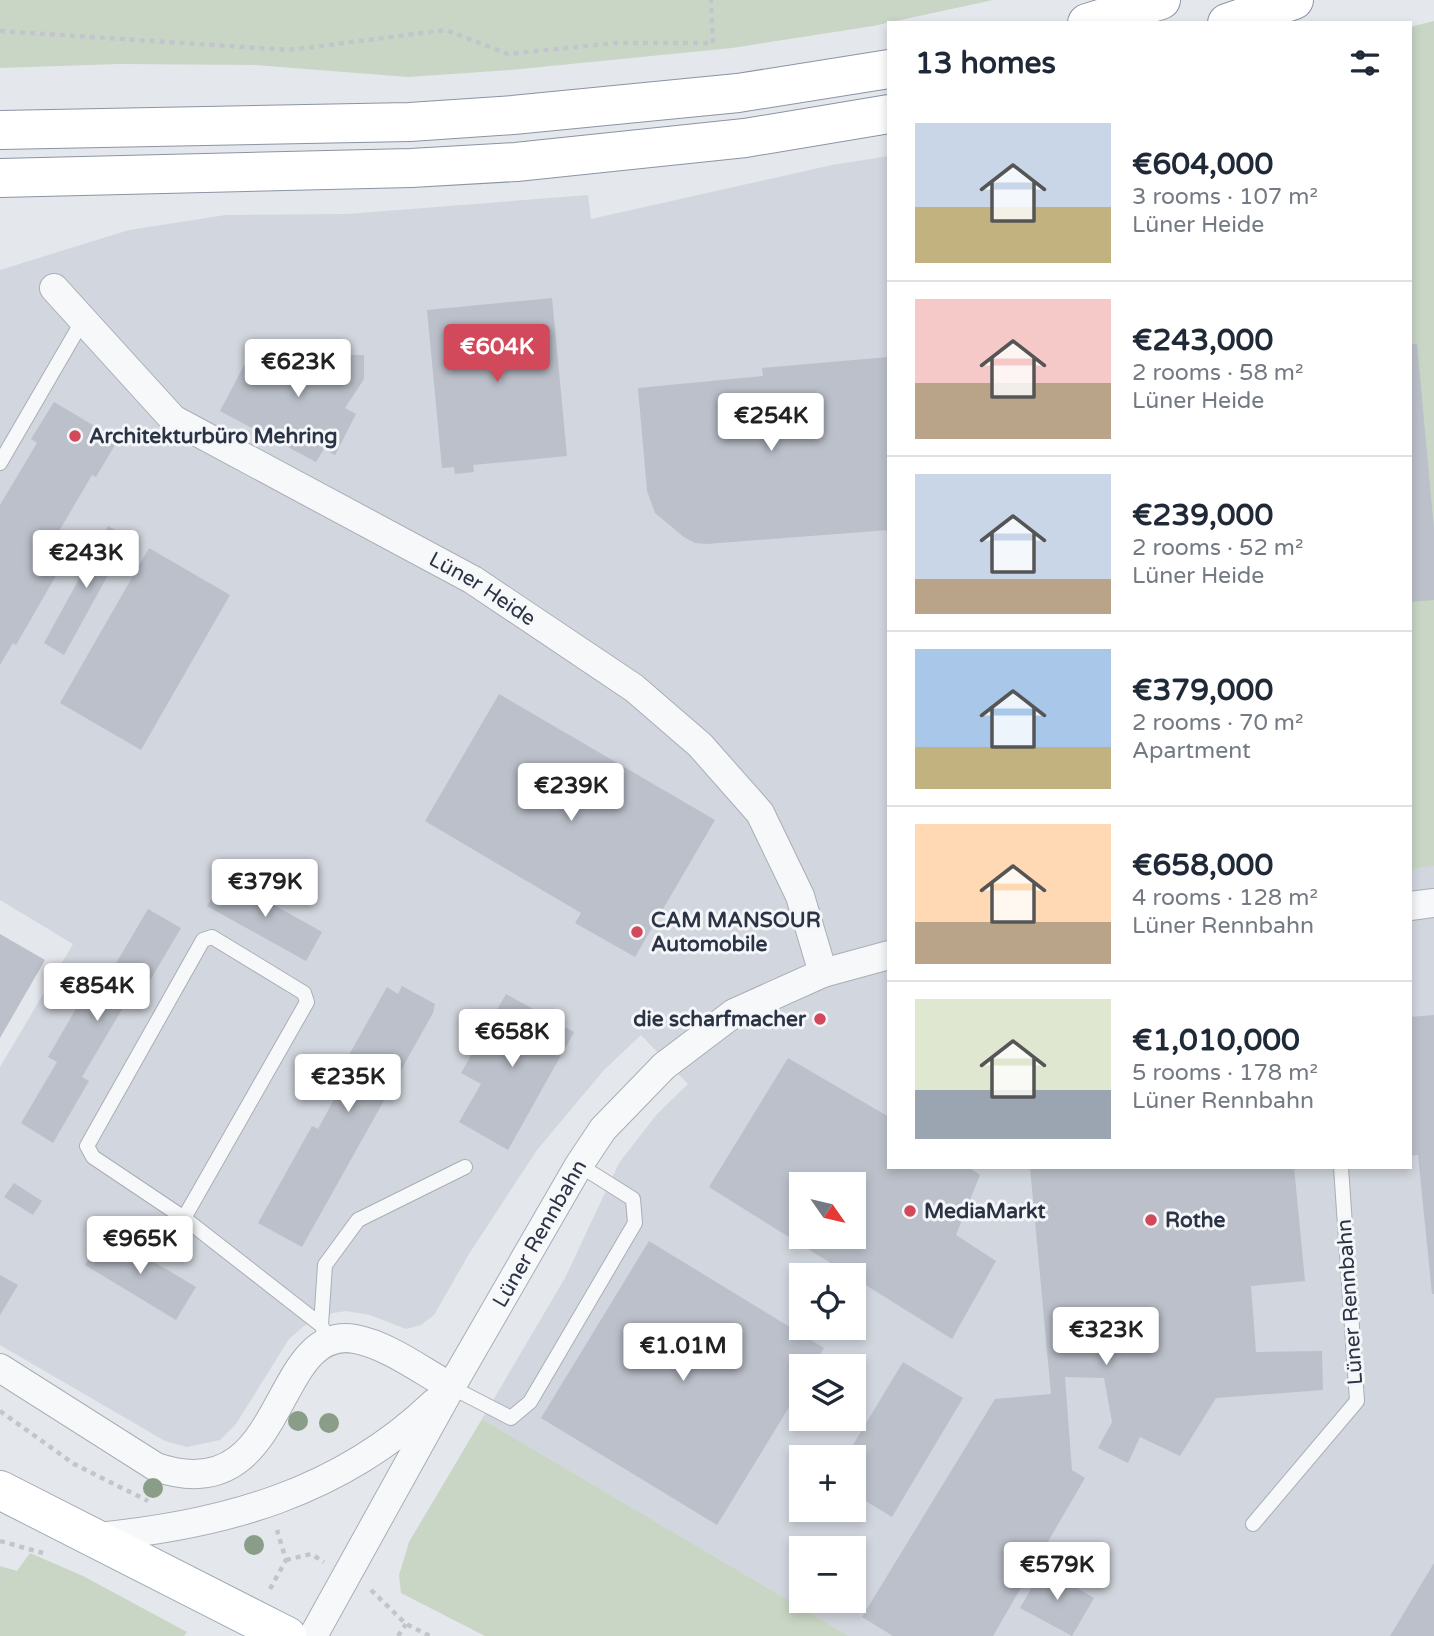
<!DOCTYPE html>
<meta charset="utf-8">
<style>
body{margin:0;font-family:"Varela Round",sans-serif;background:#f2f2f3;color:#1f2937;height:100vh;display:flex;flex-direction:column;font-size:26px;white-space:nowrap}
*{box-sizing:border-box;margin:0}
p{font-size:23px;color:#747a83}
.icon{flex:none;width:38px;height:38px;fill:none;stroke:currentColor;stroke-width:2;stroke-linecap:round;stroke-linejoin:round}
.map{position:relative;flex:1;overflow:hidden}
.drawer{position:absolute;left:887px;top:21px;width:525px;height:1148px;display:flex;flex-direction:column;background:#fff;border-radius:0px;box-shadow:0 4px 10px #0003}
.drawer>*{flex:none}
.needle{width:46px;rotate:124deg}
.buttons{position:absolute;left:789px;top:1172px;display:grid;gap:14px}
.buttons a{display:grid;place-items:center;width:77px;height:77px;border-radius:0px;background:#fff;box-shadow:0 4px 10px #0003;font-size:35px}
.price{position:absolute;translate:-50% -60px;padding:0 16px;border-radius:7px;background:#fff;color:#222;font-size:23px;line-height:46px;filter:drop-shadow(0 2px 4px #0008)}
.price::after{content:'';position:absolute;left:50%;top:42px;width:21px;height:16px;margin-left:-10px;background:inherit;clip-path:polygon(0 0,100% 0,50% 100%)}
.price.selected{background:#d1495b;color:#fff}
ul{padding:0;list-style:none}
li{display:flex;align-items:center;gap:21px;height:175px;padding:0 28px}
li+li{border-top:2px solid #e0e1e3}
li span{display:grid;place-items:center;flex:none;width:196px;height:140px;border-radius:0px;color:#555}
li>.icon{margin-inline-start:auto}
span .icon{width:84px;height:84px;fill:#fffc;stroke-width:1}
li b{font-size:30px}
h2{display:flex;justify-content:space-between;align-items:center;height:84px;padding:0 28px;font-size:30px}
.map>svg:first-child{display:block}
.built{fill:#d2d6de;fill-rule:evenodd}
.green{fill:#c9d6c5}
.building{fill:#bbc0ca;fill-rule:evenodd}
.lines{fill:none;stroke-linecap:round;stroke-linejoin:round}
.lane-casing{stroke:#a9aeb7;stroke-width:16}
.street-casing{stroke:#a9aeb7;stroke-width:30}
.primary-casing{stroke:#a3abb8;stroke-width:40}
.highway-casing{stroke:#8b94a3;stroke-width:40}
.path{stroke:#c2c5cb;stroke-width:4.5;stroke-dasharray:5 5;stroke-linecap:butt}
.lane{stroke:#f7f8fa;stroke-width:14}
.street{stroke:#f7f8fa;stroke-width:28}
.primary{stroke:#fff;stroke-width:38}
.highway{stroke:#fff;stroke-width:38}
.tree{fill:#899d89}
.poi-dot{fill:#d1495b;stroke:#f4f6f9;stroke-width:2.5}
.labels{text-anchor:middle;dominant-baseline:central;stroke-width:6;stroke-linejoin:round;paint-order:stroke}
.poi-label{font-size:21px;font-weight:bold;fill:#2b3445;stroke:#f4f6f9;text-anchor:start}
.street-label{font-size:21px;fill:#2b3445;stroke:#f4f6f9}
</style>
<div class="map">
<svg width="1434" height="1636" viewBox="0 0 1434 1636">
<rect width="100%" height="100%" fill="#e4e7ec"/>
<path class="built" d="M 889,156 L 889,1167 L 1410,1167 L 1411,869 L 1434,866 L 1434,1636 L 849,1636 L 482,1419 L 565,1278 L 619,1163 L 657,1114 L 688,1084 L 641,1035 L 604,1070 L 537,1150 L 469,1254 L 434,1315 L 421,1325 L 406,1329 L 370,1315 L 346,1311 L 333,1313 L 304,1326 L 289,1339 L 236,1424 L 220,1440 L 187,1447 L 165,1441 L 0,1345 L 0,1067 L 73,944 L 0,900 L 0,270 L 129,230 L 226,215 L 347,214 L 588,195 L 591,219 L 832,165 ZM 802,1185 L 854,1185 L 854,1237 L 802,1237 ZM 802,1276 L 854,1276 L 854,1328 L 802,1328 ZM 802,1367 L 854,1367 L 854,1419 L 802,1419 ZM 802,1458 L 854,1458 L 854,1510 L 802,1510 ZM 802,1549 L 854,1549 L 854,1601 L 802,1601 Z"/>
<path class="green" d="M 0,0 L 993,0 L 873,26 L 732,48 L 510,70 L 408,77 L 255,65 L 119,64 L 0,68 Z
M 1434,21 L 1434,866 L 1411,869 L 1410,27 Z
M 482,1419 L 849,1636 L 485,1636 L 401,1593 L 399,1575 L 409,1542 Z
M 30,1553 L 83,1576 L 187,1632 L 184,1636 L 0,1636 L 0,1566 L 17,1571 Z"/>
<path class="building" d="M 552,298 L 567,456 L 473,465 L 474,472 L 455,474 L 454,467 L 442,468 L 427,310 Z
M 1410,344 L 1417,344 L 1434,529 L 1434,600 L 1410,602 Z
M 364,355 L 364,379 L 345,408 L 356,414 L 335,455 L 324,449 L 316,462 L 220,411 L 249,356 Z
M 888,357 L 889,530 L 707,544 L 695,543 L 684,537 L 655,513 L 647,491 L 638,388 L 763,376 L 762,368 Z
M 54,402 L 118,440 L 96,477 L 92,475 L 55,538 L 70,546 L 63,558 L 65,560 L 16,645 L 13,643 L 0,665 L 0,505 L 37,443 L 31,439 Z
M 108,526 L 129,537 L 64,655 L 44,643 Z
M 149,548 L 230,595 L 141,750 L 60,703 Z
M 499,694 L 715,820 L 635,957 L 575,923 L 581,913 L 425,821 Z
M 224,877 L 322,932 L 306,961 L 207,906 Z
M 148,909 L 181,928 L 145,989 L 137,984 L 82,1077 L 89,1081 L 53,1143 L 21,1123 L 57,1062 L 48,1057 L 102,964 L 112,970 Z
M 0,934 L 45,960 L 0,1038 Z
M 402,986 L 435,1004 L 433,1013 L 302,1247 L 258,1223 L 312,1126 L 318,1129 L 356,1059 L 349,1055 L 387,987 L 398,994 Z
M 506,994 L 574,1032 L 508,1150 L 459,1122 L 481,1084 L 461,1073 Z
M 1434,1015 L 1434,1294 L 1432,1294 L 1418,1155 L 1410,1156 L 1410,1017 Z
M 788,1058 L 889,1117 L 889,1167 L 968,1167 L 980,1175 L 956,1235 L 996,1261 L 952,1339 L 709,1187 ZM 802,1185 L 854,1185 L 854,1237 L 802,1237 Z
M 1030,1167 L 1294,1167 L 1305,1281 L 1251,1286 L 1256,1352 L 1322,1351 L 1323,1390 L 1216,1398 L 1180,1456 L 1140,1437 L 1128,1463 L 1098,1448 L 1112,1422 L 1104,1378 L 1065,1377 L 1072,1470 L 1085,1478 L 993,1636 L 893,1636 L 862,1617 L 995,1399 L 1051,1394 Z
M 14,1183 L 42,1201 L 33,1215 L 4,1197 Z
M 104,1232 L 196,1287 L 176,1320 L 85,1265 Z
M 649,1241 L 824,1348 L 813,1367 L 802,1367 L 802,1386 L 717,1525 L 541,1418 Z
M 0,1275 L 18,1285 L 0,1315 Z
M 903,1362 L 963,1398 L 892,1517 L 854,1494 L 854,1458 L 845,1458 Z
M 1434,1563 L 1434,1636 L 1390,1636 Z
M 1043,1568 L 1094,1598 L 1072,1636 L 1020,1608 Z"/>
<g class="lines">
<g class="lane-casing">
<path id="lane" d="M 0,463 L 83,320
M 184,1218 L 307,1002 L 304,993 L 212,937 L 203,940 L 87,1146 L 93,1157 L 184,1218 L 321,1325 L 330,1342
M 321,1325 L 325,1265 L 358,1220 L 465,1167
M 451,1387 L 511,1418 L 530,1402 L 635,1223 L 633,1199 L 579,1165
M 1253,1524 L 1357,1401 L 1341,1167"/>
</g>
<g class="street-casing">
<g id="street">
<path id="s1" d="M 54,288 L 173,419 L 473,580 L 634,688 L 700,745 L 760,813 L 800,896 L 823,973"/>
<path d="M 1410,906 L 1434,903"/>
<path d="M 0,1368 L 156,1467 C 289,1513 270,1323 355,1339 C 388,1345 422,1371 451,1387"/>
<path d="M 97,1537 C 223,1525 340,1493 434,1403"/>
<path id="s2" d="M 313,1636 L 451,1387 L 579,1165 L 603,1129 L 664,1066 L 734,1013 L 823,973 L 889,955"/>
</g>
</g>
<g class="primary-casing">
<path id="primary" d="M 0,1490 L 287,1636"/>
</g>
<g class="highway-casing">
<path id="highway" d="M 1087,23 L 1161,0
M 1227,23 L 1294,0
M 0,130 L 410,122 L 513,115 L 738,93 L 889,69
M 0,178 L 411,168 L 516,162 L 745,138 L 889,114"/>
</g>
<path class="path" d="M 0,31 L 289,50 L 446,30 L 508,54 L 614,43 L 713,43 L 711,0
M 0,1411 L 74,1464 L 148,1501
M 0,1541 L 43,1553
M 286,1560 L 311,1554 L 324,1562
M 270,1589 L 286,1560 L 277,1530
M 371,1590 L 406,1624 L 430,1636
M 398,1636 L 406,1624"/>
<use href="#lane" class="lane"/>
<use href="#street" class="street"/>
<use href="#primary" class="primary"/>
<use href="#highway" class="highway"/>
</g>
<g class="tree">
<circle cx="298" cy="1421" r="10"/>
<circle cx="329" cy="1423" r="10"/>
<circle cx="153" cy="1488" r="10"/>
<circle cx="254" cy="1545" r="10"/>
</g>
<g class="poi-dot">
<circle cx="75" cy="436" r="7"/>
<circle cx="637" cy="932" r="7"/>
<circle cx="820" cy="1019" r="7"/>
<circle cx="910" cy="1211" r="7"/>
<circle cx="1151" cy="1220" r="7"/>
</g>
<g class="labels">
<g class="poi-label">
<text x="89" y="436">Architekturbüro Mehring</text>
<text x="651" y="920">CAM MANSOUR<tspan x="651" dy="24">Automobile</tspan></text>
<text x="806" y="1019" text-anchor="end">die scharfmacher</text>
<text x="924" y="1211">MediaMarkt</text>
<text x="1165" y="1220">Rothe</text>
</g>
<g class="street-label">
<text stroke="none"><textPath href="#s1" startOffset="530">Lüner Heide</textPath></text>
<text stroke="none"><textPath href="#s2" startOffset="462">Lüner Rennbahn</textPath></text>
<text transform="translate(1350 1302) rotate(-94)">Lüner Rennbahn</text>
</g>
</g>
</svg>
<div class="buttons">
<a><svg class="needle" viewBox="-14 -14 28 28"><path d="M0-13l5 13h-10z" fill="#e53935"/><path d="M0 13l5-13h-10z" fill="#747a83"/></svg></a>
<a><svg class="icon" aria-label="locate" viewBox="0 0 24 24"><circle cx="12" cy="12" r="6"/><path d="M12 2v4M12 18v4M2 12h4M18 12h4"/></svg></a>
<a><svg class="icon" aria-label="layers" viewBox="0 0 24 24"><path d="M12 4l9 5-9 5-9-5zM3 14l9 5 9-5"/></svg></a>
<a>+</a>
<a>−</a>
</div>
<b class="price selected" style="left:497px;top:384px">€604K</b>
<b class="price" style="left:298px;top:399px">€623K</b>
<b class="price" style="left:771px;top:453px">€254K</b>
<b class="price" style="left:86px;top:590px">€243K</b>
<b class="price" style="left:571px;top:823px">€239K</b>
<b class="price" style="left:265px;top:919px">€379K</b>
<b class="price" style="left:97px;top:1023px">€854K</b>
<b class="price" style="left:512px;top:1069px">€658K</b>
<b class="price" style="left:348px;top:1114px">€235K</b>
<b class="price" style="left:140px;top:1276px">€965K</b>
<b class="price" style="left:1106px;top:1367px">€323K</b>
<b class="price" style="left:683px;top:1383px">€1.01M</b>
<b class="price" style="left:1057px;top:1602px">€579K</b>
<section class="drawer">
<h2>13 homes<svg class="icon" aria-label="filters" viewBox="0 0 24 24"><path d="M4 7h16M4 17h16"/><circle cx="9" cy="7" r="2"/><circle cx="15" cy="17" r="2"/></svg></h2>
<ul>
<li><span style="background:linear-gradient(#c9d6e8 60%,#c2b280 0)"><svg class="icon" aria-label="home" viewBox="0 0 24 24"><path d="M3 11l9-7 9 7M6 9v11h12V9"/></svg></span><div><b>€604,000</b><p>3 rooms · 107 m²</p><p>Lüner Heide</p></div></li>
<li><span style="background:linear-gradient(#f6c9c9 60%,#b9a48a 0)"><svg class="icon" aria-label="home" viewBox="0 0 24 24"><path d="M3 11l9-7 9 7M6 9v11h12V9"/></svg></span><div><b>€243,000</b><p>2 rooms · 58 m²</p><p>Lüner Heide</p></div></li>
<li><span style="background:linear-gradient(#c9d6e8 75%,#b9a48a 0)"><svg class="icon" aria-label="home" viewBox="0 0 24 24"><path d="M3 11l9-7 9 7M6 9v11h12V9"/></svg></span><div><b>€239,000</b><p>2 rooms · 52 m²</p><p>Lüner Heide</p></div></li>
<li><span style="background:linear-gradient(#a9c7e8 70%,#c2b280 0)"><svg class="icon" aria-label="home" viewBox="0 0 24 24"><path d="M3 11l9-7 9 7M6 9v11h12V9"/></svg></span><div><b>€379,000</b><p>2 rooms · 70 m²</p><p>Apartment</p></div></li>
<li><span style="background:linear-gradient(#ffd9b3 70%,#b9a48a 0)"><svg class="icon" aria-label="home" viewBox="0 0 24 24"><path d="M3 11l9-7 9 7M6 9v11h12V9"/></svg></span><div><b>€658,000</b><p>4 rooms · 128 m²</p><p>Lüner Rennbahn</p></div></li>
<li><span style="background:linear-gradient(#dfe7d0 65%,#9aa5b1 0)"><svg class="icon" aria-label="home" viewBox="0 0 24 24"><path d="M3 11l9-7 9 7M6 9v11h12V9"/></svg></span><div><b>€1,010,000</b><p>5 rooms · 178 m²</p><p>Lüner Rennbahn</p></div></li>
</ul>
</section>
</div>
